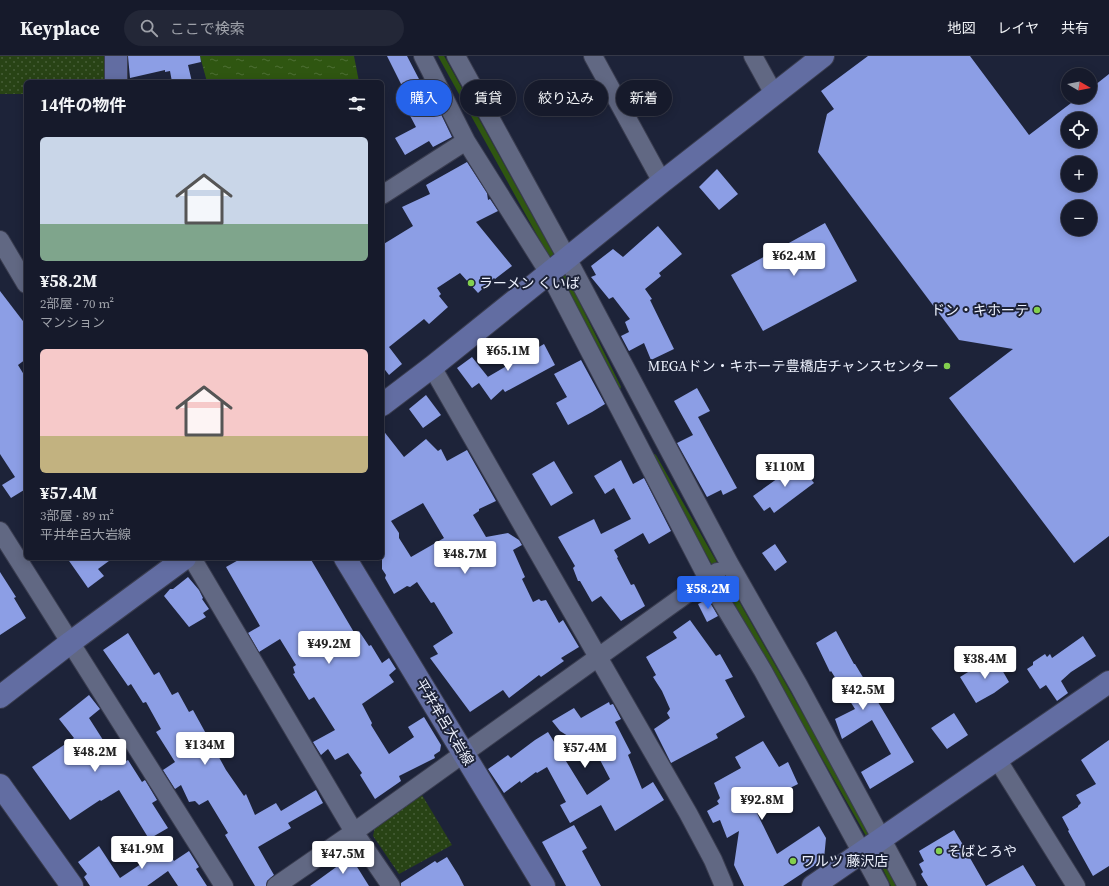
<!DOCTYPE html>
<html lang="ja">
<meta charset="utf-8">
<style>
body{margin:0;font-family:"Source Serif 4","Noto Sans JP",serif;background:#232737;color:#f1f3f6;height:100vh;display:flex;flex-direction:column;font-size:15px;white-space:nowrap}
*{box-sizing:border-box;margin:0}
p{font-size:13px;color:#9ea1a9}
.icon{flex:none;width:22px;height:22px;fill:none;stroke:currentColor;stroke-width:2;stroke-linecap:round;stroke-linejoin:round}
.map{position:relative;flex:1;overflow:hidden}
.side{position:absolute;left:24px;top:24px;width:360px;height:480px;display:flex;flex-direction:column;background:#161a2b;border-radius:6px;box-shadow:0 2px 10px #0003,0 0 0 1px #353847}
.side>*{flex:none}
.guide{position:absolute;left:396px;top:24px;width:380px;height:36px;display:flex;gap:8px}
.needle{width:26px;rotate:99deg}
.controls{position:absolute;left:1061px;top:12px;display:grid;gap:8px}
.controls a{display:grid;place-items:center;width:36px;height:36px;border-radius:50%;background:#161a2b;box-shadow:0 2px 10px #0003,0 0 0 1px #353847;font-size:20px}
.price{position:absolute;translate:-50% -34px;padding:0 9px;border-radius:4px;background:#fff;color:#222;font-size:13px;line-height:26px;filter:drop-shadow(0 1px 2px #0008)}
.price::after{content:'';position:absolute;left:50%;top:24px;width:12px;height:9px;margin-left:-6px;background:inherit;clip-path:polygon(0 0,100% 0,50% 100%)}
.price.selected{background:#2563eb;color:#fff}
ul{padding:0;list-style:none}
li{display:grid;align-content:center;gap:8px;height:212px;padding:0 16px}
li span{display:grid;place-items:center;height:124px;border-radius:6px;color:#555}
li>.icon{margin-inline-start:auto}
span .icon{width:72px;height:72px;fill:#fffc;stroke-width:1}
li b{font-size:17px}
h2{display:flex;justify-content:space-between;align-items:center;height:48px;padding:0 16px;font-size:17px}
.chip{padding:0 14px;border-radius:18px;background:#161a2b;box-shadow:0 2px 10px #0003,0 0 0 1px #353847;font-size:14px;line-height:36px}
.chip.selected{background:#2563eb;color:#fff}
header{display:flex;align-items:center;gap:24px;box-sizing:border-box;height:56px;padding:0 20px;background:#161a2b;border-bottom:1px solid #353847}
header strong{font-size:19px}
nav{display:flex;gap:22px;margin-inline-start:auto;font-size:14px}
.search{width:280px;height:36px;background:#232737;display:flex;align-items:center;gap:10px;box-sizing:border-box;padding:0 14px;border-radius:22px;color:#9ea1a9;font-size:15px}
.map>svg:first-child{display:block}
.park{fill:url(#park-dots)}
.water{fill:url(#water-ripples)}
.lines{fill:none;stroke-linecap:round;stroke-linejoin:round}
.stream{stroke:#2f5611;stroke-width:5.5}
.building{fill:#8c9ee5;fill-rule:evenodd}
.street-casing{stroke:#3a3d50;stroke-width:20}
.secondary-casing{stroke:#3a3d50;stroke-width:24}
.street{stroke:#616883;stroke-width:18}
.secondary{stroke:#626da2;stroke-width:22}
.poi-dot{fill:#83d04e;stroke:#1d2339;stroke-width:1.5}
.labels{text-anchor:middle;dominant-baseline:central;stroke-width:4;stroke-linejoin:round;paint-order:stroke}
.poi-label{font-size:14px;fill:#ecf0fc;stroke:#1d2339;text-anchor:start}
.street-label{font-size:14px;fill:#ecf0fc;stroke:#1d2339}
</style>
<header>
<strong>Keyplace</strong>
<div class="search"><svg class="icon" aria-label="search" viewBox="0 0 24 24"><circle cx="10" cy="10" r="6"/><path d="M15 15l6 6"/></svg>ここで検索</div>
<nav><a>地図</a><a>レイヤ</a><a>共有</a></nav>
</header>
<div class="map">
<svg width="1109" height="830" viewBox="0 0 1109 830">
<defs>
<pattern id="park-dots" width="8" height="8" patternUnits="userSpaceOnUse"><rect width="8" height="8" fill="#284315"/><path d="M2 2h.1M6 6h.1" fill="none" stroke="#475e38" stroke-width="1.8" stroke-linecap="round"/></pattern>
<pattern id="water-ripples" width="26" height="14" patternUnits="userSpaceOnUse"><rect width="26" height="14" fill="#2f5611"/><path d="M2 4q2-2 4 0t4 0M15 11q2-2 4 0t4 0" fill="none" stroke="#4d6f35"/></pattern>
</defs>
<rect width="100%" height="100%" fill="#1d2339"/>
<path class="park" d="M 0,0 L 109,0 L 109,26 L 26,26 L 26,38 L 0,38 Z
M 422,739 L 452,789 L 399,818 L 373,780 L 375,771 Z"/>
<path class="water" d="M 200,0 L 354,0 L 359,26 L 207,26 Z"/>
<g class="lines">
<path class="stream" d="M 441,0 L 555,206
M 560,213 L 568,229 L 618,331
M 654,401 L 872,785
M 876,792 L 894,830"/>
</g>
<path class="building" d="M 128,0 L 200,0 L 201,6 L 188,9 L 192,26 L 172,26 L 170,15 L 165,16 L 165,14 L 130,22 Z
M 387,0 L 407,0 L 420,25 L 422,24 L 438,52 L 452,81 L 433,91 L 429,85 L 405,99 L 395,82 L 416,71 L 406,52 L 408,50 L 400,36 L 404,34 Z
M 868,0 L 970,0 L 1029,79 L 1079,41 L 1090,41 L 1090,33 L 1109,18 L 1109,480 L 1074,507 L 949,342 L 1013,293 L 959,284 L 818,96 L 827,58 L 834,53 L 821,35 ZM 1068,63 L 1090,63 L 1090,85 L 1068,85 ZM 1068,107 L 1090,107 L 1090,129 L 1068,129 ZM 1068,151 L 1090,151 L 1090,173 L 1068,173 Z
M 467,106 L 487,137 L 488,144 L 490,143 L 498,155 L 476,166 L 512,210 L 495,223 L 494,222 L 478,237 L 460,217 L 437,232 L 441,238 L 439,240 L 448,251 L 429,268 L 424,263 L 389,291 L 402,308 L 389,319 L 382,310 L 382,189 L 413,170 L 402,151 L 430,138 L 426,129 Z
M 717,113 L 738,138 L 719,154 L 699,131 Z
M 825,167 L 857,225 L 763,275 L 731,219 Z
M 658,170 L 682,198 L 659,217 L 661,220 L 645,233 L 652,243 L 650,244 L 674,293 L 651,304 L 644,287 L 629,295 L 621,280 L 629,276 L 625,266 L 630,263 L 613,241 L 609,243 L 591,221 L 596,219 L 591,210 L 613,193 L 623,201 Z
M 0,235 L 26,269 L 26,303 L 18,309 L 26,322 L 26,436 L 24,434 L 11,442 L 2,429 L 15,421 L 0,398 Z
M 544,288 L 555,309 L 505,336 L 503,333 L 491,344 L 479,327 L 472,332 L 457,312 L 472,301 L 488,321 L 486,322 Z
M 581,304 L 605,348 L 592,356 L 568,369 L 556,347 L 567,341 L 554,318 Z
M 697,332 L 710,355 L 698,361 L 737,432 L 723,439 L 721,434 L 707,441 L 677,387 L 693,379 L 674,345 Z
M 426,339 L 441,359 L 423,372 L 409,353 Z
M 382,373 L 404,401 L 426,383 L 438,395 L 441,393 L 447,405 L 467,394 L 496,445 L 479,453 L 479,455 L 473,459 L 486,481 L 508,477 L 519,484 L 522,489 L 513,494 L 525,521 L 522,523 L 533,546 L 539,543 L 541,545 L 546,544 L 559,567 L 563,564 L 579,591 L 561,602 L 564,605 L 541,621 L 539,619 L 509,642 L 503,634 L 470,656 L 430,602 L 438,598 L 433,590 L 453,577 L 434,546 L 431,547 L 417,526 L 410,531 L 407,530 L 394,538 L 385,522 L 386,519 L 382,513 ZM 423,447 L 444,482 L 411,501 L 399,482 L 399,477 L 391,465 Z
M 621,404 L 633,428 L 644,422 L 671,475 L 649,488 L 643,477 L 614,494 L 618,501 L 617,502 L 631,529 L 634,528 L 645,550 L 621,565 L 601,540 L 592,546 L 580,525 L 578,525 L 573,512 L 575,510 L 558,481 L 594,463 L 601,478 L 631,463 L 614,432 L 605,438 L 594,420 Z
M 554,405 L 573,437 L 551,450 L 532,418 Z
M 802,405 L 812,420 L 810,422 L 814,427 L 774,457 L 770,451 L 764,455 L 753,440 Z
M 775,488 L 787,506 L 775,515 L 762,497 Z
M 67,502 L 113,502 L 98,513 L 104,520 L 88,532 Z
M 242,502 L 310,502 L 355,578 L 359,575 L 369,590 L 371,589 L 382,607 L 389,602 L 396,613 L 389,619 L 394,626 L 362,648 L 372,667 L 371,669 L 389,698 L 414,681 L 408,671 L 424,661 L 441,689 L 440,695 L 434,699 L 435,702 L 399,720 L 401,725 L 375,743 L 360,719 L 362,717 L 348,697 L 335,704 L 328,693 L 321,699 L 313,686 L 335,674 L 314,641 L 309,644 L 293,618 L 295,617 L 293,611 L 296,609 L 280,583 L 259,596 L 248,577 L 260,570 L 226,511 Z
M 0,516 L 16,541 L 14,542 L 26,562 L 0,579 Z
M 188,521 L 199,534 L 203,542 L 202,543 L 209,553 L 203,557 L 206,561 L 189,571 L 164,540 L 170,533 L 173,533 Z
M 708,543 L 718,560 L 707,566 L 698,548 Z
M 690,564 L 716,600 L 720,598 L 733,621 L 725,624 L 745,661 L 716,678 L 718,682 L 671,707 L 654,673 L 670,662 L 667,657 L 670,653 L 662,635 L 653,621 L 656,619 L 646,601 L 677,582 L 673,576 Z
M 836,575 L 854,608 L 855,608 L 914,706 L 870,733 L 861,716 L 891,698 L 872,664 L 842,683 L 835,663 L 855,653 L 831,615 L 830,616 L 816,587 Z
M 128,577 L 154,619 L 159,616 L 172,639 L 178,636 L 189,656 L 193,654 L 226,714 L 244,740 L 246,738 L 255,759 L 276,747 L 281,755 L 316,734 L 323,747 L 288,767 L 291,772 L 258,791 L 274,819 L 267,825 L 266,830 L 255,830 L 225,779 L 228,777 L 208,744 L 199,749 L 195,745 L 189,746 L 181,729 L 175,733 L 163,714 L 175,706 L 156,676 L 161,673 L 146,646 L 143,647 L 131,628 L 128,630 L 103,594 Z
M 1083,580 L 1096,600 L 1071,616 L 1061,625 L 1068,637 L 1057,645 L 1046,629 L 1040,633 L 1027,613 L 1033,609 L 1033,606 L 1045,598 L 1047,601 L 1050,598 L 1052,602 Z
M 994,600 L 1009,626 L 994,637 L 976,647 L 960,621 Z
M 89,639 L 100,653 L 89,662 L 119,709 L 128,704 L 142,726 L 145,724 L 157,744 L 152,747 L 168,772 L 149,783 L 119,734 L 101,745 L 100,744 L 70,764 L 32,711 L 74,682 L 59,663 Z
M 609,646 L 610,649 L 613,648 L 621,663 L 615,666 L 631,697 L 628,699 L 642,733 L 653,726 L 664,744 L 615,775 L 601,749 L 570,767 L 560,749 L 566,746 L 547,711 L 537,717 L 536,716 L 521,727 L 520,725 L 504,737 L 488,713 L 508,699 L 511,702 L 535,684 L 548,676 L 587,739 L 610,723 L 589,683 L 582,689 L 560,675 L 552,665 L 574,652 L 581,662 Z
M 954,657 L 968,679 L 947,693 L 931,672 Z
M 1109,684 L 1109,810 L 1093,820 L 1068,775 L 1069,774 L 1062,761 L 1078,751 L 1078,750 L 1081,747 L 1076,739 L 1096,728 L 1081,704 Z
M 763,685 L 779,711 L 788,706 L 798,728 L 778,738 L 779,741 L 755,753 L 777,798 L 819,770 L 826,782 L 824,803 L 783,830 L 744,830 L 734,809 L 739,775 L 727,782 L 720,764 L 713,767 L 707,755 L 719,748 L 717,745 L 720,742 L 714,727 L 741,712 L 735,701 Z
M 574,769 L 587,792 L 582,795 L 601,830 L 566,830 L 542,786 Z
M 954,774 L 971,802 L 970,802 L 986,830 L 928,830 L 921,818 L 923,816 L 919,808 L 924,805 L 919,795 Z
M 162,785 L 174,805 L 189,795 L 199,811 L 196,813 L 207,830 L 178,830 L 168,815 L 147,830 L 90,830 L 84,821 L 87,818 L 78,806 L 99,790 L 120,822 L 150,802 L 146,795 Z
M 349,798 L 369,830 L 310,830 L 339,809 L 337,804 Z
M 447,801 L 459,820 L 464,830 L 401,830 L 401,827 L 435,805 L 437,807 Z
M 1023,809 L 1036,830 L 986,830 Z"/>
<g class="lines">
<g class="street-casing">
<path id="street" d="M 423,0 L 466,85 L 549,217 L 708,523 L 763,615 L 880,830
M 456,0 L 567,202 L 729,507 L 799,630 L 907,830
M 593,0 L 662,126
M 753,0 L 774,38
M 382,139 L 466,85
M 0,184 L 26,228
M 432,311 L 598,601 L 688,757 L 713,804 L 724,830
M 0,475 L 224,830
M 192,502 L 354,776 L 391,830
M 997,703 L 1076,830
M 276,830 L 354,776 L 717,516"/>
</g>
<g class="secondary-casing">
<path id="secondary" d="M 116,0 L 116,26
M 382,349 L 432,311 L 662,126 L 823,0
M 345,502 L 544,830
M 0,641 L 71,586 L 185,502
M 0,729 L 72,830
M 813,830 L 1109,626"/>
</g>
<use href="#street" class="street"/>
<use href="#secondary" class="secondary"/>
</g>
<g class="poi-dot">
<circle cx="471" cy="227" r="4"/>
<circle cx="1037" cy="254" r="4"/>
<circle cx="947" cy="310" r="4"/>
<circle cx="939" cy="795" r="4"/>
<circle cx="793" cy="805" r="4"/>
</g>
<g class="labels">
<g class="poi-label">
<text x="479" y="227">ラーメン くいば</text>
<text x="1029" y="254" text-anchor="end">ドン・キホーテ</text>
<text x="939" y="310" text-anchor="end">MEGAドン・キホーテ豊橋店チャンスセンター</text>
<text x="947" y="795">そばとろや</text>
<text x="801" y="805">ワルツ 藤沢店</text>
</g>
<g class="street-label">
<text transform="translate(445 666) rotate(59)">平井牟呂大岩線</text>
</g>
</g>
</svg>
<div class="controls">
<a><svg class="needle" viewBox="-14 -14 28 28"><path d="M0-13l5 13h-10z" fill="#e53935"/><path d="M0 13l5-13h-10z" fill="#9ea1a9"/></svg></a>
<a><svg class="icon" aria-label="locate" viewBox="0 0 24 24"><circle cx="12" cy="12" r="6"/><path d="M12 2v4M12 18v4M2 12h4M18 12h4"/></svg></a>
<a>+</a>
<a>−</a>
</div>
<b class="price" style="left:794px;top:221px">¥62.4M</b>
<b class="price" style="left:508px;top:316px">¥65.1M</b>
<b class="price" style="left:785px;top:432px">¥110M</b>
<b class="price" style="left:465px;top:519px">¥48.7M</b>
<b class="price selected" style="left:708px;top:554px">¥58.2M</b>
<b class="price" style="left:329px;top:609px">¥49.2M</b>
<b class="price" style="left:985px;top:624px">¥38.4M</b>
<b class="price" style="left:863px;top:655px">¥42.5M</b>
<b class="price" style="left:205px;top:710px">¥134M</b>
<b class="price" style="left:585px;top:713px">¥57.4M</b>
<b class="price" style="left:95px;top:717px">¥48.2M</b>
<b class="price" style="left:762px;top:765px">¥92.8M</b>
<b class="price" style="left:142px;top:814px">¥41.9M</b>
<b class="price" style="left:343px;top:819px">¥47.5M</b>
<div class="guide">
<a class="chip selected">購入</a>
<a class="chip">賃貸</a>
<a class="chip">絞り込み</a>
<a class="chip">新着</a>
</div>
<section class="side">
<h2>14件の物件<svg class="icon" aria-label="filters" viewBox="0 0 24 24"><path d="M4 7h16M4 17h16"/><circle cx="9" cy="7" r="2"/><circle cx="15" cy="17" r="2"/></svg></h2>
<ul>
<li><span style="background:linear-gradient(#c9d6e8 70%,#7fa58c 0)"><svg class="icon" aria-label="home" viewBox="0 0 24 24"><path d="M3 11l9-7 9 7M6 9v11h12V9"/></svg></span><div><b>¥58.2M</b><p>2部屋 · 70 m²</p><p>マンション</p></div></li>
<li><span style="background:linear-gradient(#f6c9c9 70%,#c2b280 0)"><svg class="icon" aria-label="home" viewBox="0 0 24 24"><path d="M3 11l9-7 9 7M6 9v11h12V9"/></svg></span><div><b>¥57.4M</b><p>3部屋 · 89 m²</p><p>平井牟呂大岩線</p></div></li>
</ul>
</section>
</div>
